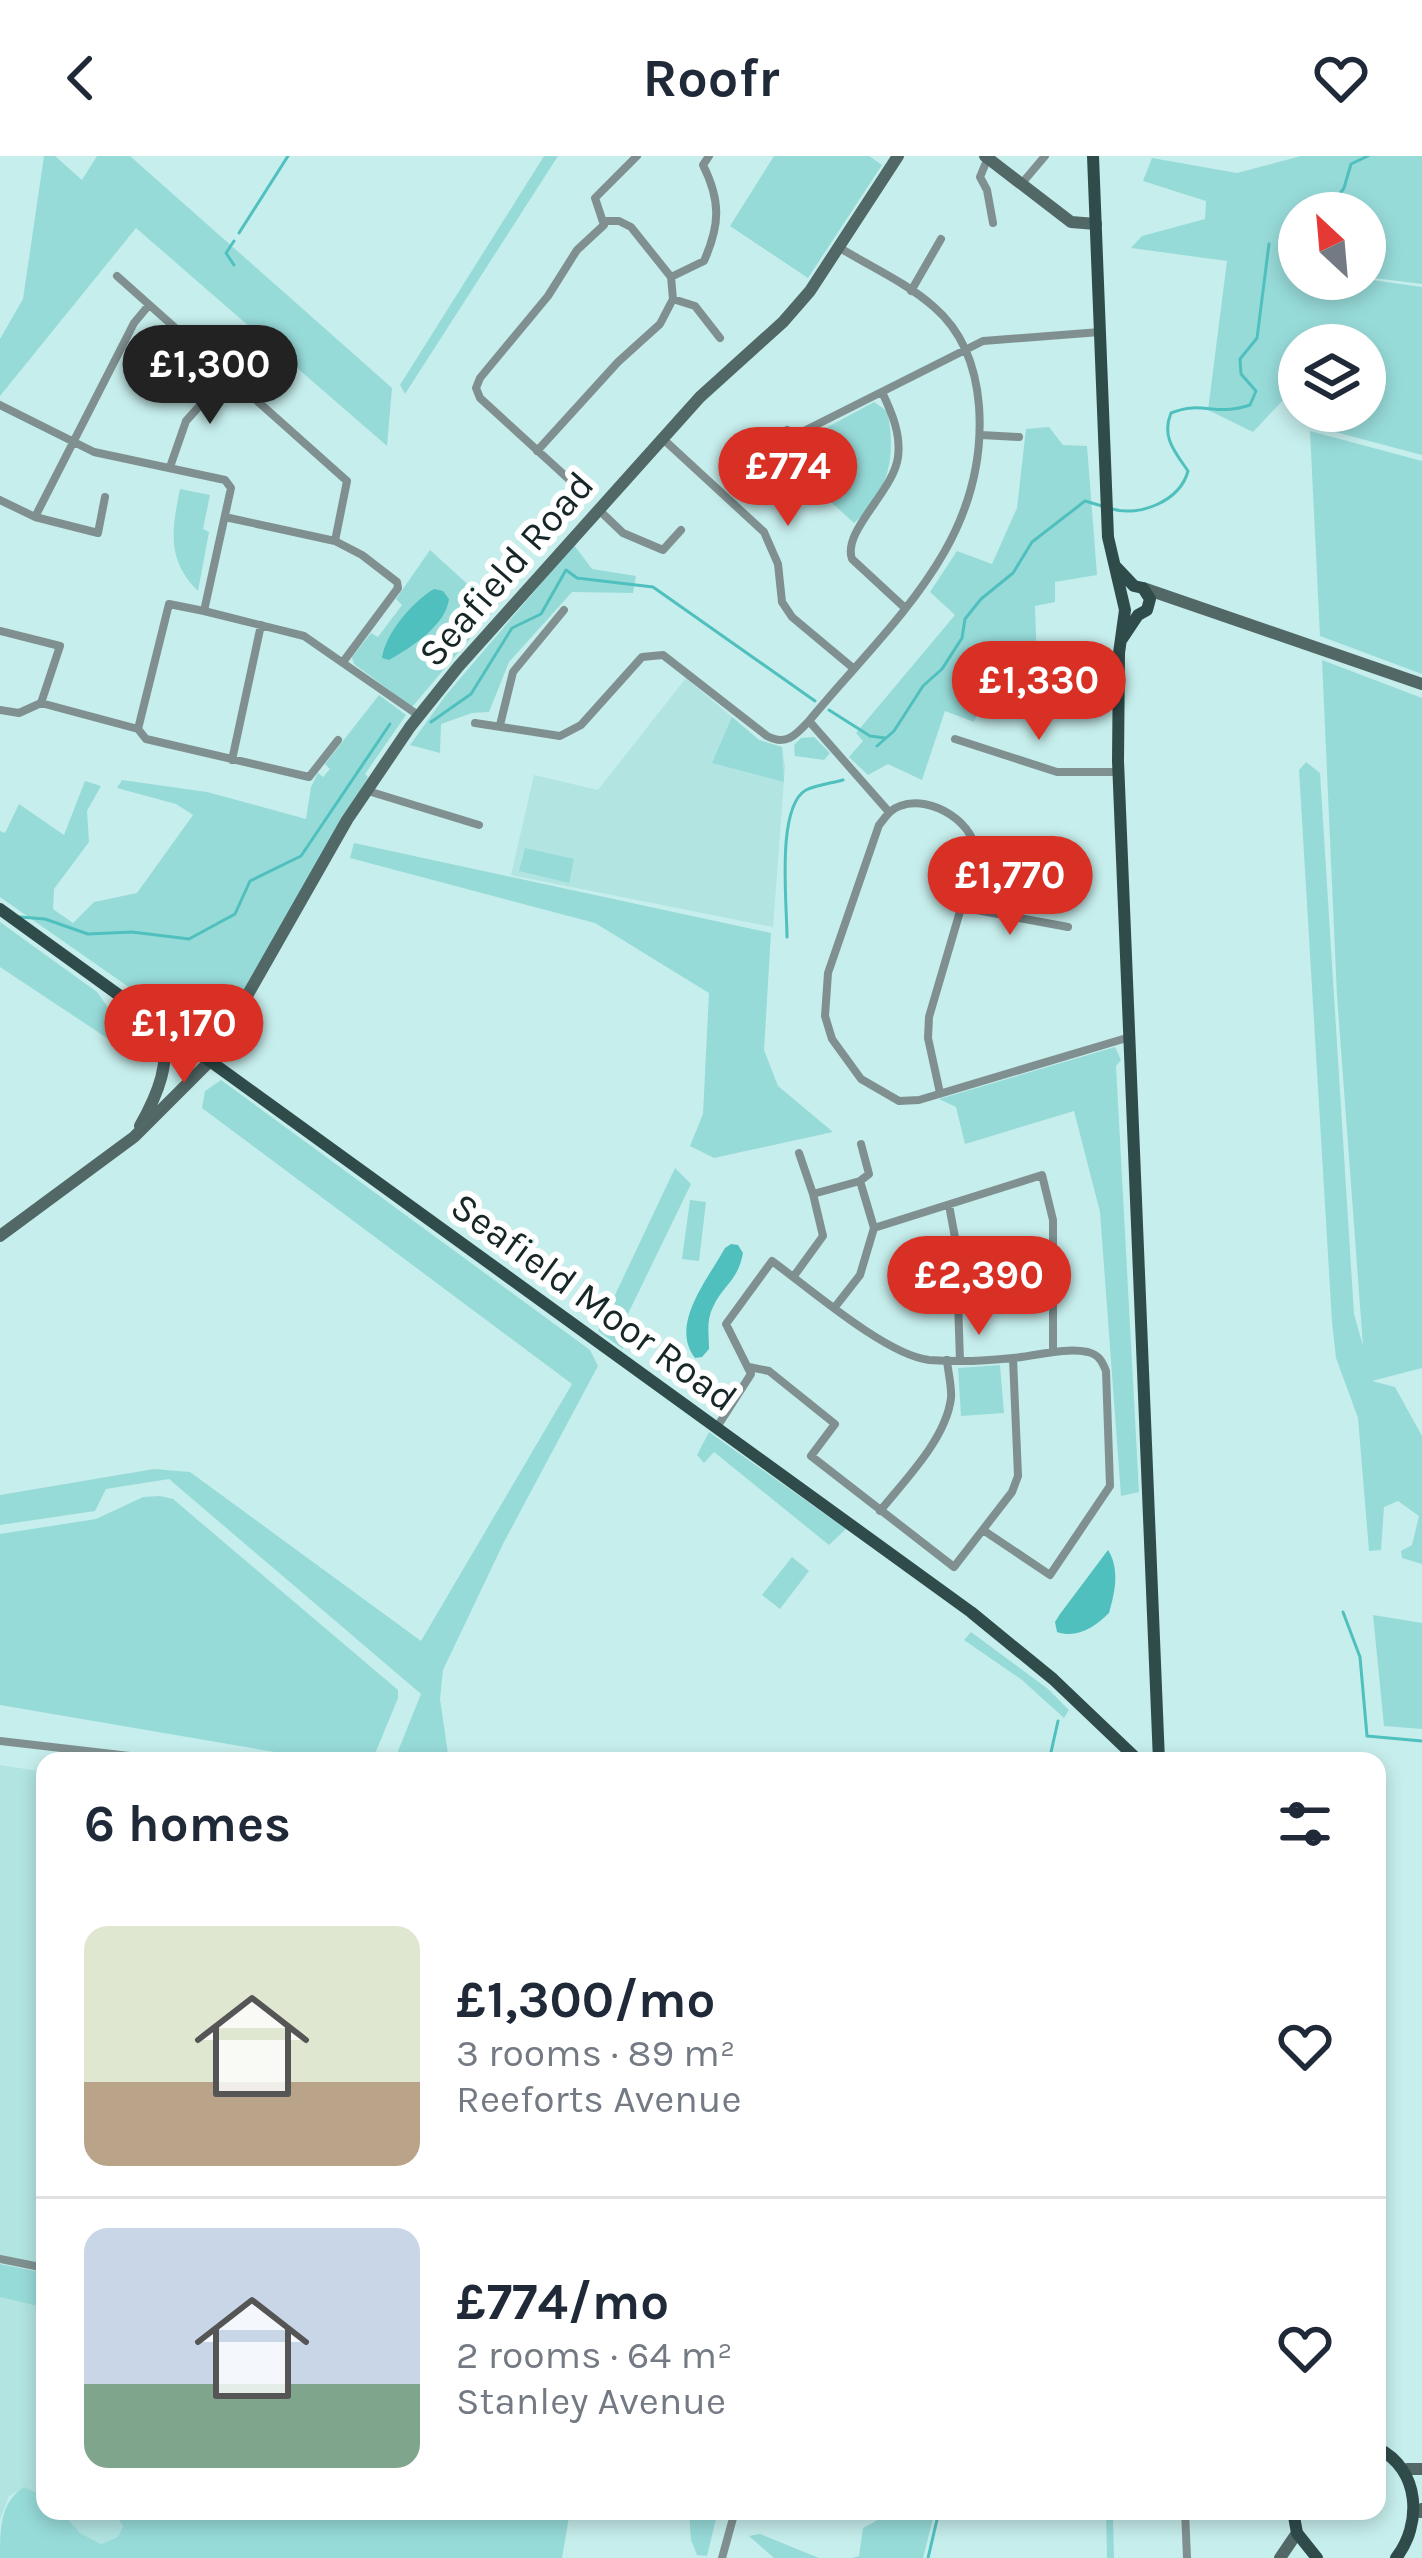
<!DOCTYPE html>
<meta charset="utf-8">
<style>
body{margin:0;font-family:Karla,sans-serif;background:#f2f2f3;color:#1f2937;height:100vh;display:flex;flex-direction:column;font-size:45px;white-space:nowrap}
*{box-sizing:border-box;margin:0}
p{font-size:39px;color:#747a83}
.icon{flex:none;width:66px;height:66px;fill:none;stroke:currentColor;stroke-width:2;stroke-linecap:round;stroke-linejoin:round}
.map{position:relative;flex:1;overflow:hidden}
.panel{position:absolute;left:36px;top:1596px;width:1350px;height:768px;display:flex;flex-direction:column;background:#fff;border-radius:24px;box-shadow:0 6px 18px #0003}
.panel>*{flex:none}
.needle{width:78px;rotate:334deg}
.fabs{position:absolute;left:1278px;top:36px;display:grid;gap:24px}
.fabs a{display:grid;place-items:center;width:108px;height:108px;border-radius:50%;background:#fff;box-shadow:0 6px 18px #0003;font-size:60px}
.price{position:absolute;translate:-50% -102px;padding:0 27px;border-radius:42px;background:#d93025;color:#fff;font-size:39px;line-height:78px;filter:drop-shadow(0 3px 6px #0008)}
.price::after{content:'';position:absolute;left:50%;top:72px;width:36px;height:27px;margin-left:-18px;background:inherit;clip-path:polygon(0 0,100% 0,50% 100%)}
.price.active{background:#222;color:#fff}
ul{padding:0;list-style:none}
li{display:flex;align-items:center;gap:36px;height:300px;padding:0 48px}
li+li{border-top:3px solid #e0e1e3}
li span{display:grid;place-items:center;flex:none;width:336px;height:240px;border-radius:24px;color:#555}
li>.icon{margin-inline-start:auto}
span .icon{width:144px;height:144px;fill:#fffc;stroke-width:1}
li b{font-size:51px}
h2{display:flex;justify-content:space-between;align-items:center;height:144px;padding:0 48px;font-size:51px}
header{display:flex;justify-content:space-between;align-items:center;height:156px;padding:0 48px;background:#fff;font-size:54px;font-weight:700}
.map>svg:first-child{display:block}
.built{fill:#b2e4e2}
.green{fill:#97dbd9}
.water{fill:#50c0be}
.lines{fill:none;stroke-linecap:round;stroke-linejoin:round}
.stream{stroke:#50c0be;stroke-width:3}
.street{stroke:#809090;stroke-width:8}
.secondary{stroke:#516867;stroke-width:12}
.primary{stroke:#2f4c4b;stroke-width:12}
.labels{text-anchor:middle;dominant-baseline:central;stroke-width:12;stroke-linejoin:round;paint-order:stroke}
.street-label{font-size:39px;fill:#172626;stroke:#fff}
</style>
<header><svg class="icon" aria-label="back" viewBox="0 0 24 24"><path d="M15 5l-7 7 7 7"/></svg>Roofr<svg class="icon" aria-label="heart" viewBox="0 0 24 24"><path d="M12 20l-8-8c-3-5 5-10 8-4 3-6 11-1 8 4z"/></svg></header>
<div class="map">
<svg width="1422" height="2402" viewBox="0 0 1422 2402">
<rect width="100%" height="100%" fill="#c6eeec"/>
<path class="built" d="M 686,522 L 759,584 L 782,591 L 785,611 L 773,771 L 511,719 L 534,619 L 598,634 Z
M 0,1609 L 45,1616 L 45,2107 L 0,2102 Z
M 0,2141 L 45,2152 L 45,2341 L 23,2332 L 9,2340 L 0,2364 Z
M 60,2355 L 114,2355 L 123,2369 L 118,2381 L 101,2388 L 80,2377 Z"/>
<path class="green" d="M 44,0 L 55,0 L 82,24 L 97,0 L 130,0 L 392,232 L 387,290 L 136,72 L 0,240 L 0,183 L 23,143 Z
M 544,0 L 558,0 L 405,238 L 400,229 Z
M 774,0 L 869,0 L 882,9 L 808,122 L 730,70 Z
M 1301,0 L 1422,0 L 1422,128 L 1365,121 L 1365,57 L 1299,57 L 1299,123 L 1365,123 L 1422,131 L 1422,299 L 1309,269 L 1309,255 L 1365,255 L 1365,189 L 1299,189 L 1299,227 L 1253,276 L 1208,254 L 1227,105 L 1131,92 L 1142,80 L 1205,63 L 1206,45 L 1143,25 L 1152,2 L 1237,17 Z
M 874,246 L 887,255 C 897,297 889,339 854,367 L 813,330 L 827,312 L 813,279 Z
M 1049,271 L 1063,289 L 1087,290 L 1097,419 L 1055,426 L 1055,446 L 1035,450 L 1038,534 L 987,533 L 974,566 L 945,555 L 922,624 L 888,608 L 868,619 L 849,601 L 863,585 L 856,577 L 955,459 L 930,436 L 957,395 L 992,408 L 1017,352 L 1026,273 Z
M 1310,275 L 1422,305 L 1422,518 L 1320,480 Z
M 180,333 L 210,339 L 203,373 L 209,376 L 198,435 C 166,403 172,373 180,333 Z
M 574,389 L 592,413 L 636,420 L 633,437 L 572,436 L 509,506 L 489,556 L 472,557 L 441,568 L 440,597 L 410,589 L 446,539 Z
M 430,394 L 495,453 L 412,551 L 354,508 L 352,501 L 371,477 L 378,481 L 402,449 L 396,443 Z
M 1322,504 L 1422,542 L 1422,1212 L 1372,1225 L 1395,1231 L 1422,1280 L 1422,1408 L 1402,1402 L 1401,1395 L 1412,1389 L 1419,1360 L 1398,1345 L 1384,1351 L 1381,1394 L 1369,1395 L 1358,1262 L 1336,1202 L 1332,1166 L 1299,614 L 1306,606 L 1320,617 L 1354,1158 L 1363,1190 L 1337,840 Z
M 379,539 L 406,559 L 365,618 L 368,621 L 221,874 L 193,876 L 0,741 L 0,675 L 5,677 L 19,648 L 64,679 L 85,625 L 101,630 L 87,655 L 89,686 L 54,733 L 53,753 L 73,767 L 94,746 L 137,737 L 193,659 L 176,648 L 117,632 L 122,624 L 207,636 L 306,663 L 311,631 L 318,617 L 323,621 L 330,613 L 325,608 Z
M 732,561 L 759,584 L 782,591 L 784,626 L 712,607 Z
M 814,581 L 830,597 L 824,604 L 795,600 L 794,589 L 801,582 Z
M 354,687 L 771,777 L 764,894 L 778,930 L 833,976 L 714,1002 L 690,990 L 703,958 L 709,837 L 595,767 L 350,702 Z
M 525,692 L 574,703 L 569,727 L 519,715 Z
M 0,766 L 97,836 L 107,850 L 107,882 L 0,811 Z
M 1115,891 L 1121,904 L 1116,910 L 1139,1336 L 1121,1340 L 1100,1056 L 1074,955 L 965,988 L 956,951 L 939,943 Z
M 221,924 L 590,1194 L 598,1210 L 504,1386 L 443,1514 L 440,1543 L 449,1605 L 394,1605 L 421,1538 L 169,1323 L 106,1333 L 95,1355 L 0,1369 L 0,1339 L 154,1313 L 190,1316 L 421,1485 L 572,1228 L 202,952 L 205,935 Z
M 675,1012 L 691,1028 L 624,1166 L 623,1193 L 598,1175 Z
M 690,1044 L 706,1046 L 699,1105 L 682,1103 Z
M 1000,1209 L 1004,1257 L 961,1260 L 958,1212 Z
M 709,1276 L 846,1373 L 829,1389 L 714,1296 L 704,1307 L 697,1299 Z
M 160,1340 L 173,1343 L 398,1534 L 398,1542 L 372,1605 L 327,1605 L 0,1549 L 0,1378 L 96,1363 L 143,1341 Z
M 792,1401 L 809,1415 L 780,1453 L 762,1439 Z
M 1373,1459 L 1422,1467 L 1422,1573 L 1384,1570 Z
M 971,1476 L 1048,1533 L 1069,1554 L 1064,1562 L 1022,1524 L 964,1484 Z
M 0,2108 L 45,2117 L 45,2152 L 0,2141 Z
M 24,2331 L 45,2341 L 45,2355 L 60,2355 L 80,2377 L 101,2388 L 118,2381 L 123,2370 L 114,2355 L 570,2355 L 562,2402 L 0,2402 C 0,2374 0,2346 24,2331 Z
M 689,2355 L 718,2355 L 707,2400 L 697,2399 L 691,2384 Z
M 894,2355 L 935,2355 L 923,2402 L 852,2402 L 859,2400 L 863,2372 Z
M 1106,2355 L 1167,2355 L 1113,2364 L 1114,2402 L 1107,2402 Z
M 760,2378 L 819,2402 L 774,2402 L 749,2380 Z"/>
<path class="water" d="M 434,433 L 443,435 L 449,443 C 446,469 412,491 389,504 L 382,502 C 385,478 413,445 434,433 Z
M 731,1088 L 738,1089 L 743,1097 C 738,1125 723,1129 713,1151 C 706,1165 709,1178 709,1193 L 702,1201 L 695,1202 C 669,1169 708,1123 725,1092 Z
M 1108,1394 C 1120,1413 1115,1436 1109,1457 C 1095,1471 1077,1483 1057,1476 L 1055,1466 L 1060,1458 Z"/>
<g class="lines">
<path class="stream" d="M 1326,57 L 1344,32 L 1351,8 L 1368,0
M 239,77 L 288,0
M 234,85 L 226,97 L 234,109
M 1112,353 C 1140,361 1180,345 1188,315 C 1175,296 1161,281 1171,257 C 1203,244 1214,261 1250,249 L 1256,235 L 1241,218 L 1240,203 L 1257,182 L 1269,88
M 829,554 L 870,580 L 885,582
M 431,566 L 471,538 L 512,472 L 541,458 L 566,414 L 577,422 L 653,431 L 815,545
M 877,590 L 894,575 L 923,530 L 942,513 L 962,482 L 965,463 L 981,443 L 1013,417 L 1032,386 L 1085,345 L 1102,350
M 20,761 L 45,763 L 88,778 L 132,776 L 189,783 L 235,758 L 250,725 L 301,700 L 390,568
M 787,781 C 787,748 776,651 806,634 C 816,629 832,627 843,624
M 1343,1456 L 1360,1501 L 1367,1580 L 1422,1585
M 1049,1605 L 1058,1565
M 928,2402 L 939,2355"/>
<path class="street" d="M 987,4 L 980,21 L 987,34 L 993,67
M 1023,26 L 1045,0
M 117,120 L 347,325 L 335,385
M 671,121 L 704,105 C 720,69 721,45 703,9 L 709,0
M 911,135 L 941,83
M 673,143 L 695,150 L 720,182
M 882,236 C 892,257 901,278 898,301 C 894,335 842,375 852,403 L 905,452
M 0,249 L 94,296 L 225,324 L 231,332 L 204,455 L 304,480 L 418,559
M 787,274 L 794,291
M 981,279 L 1019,281
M 662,282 L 764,376 L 778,408 L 782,446 L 792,461 L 853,512
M 790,282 L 983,185 L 1100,176
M 537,295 L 618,206 L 660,168 L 673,143 L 671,121 L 631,71 L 619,65 L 604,65
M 170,311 L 186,265 L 260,183
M 584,337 L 480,242 L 476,232 L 480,222 L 548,140 L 577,94 L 604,69 L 595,42 L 637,0
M 0,344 L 35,361 L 98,377 L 105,341
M 599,354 L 623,377 L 663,394 L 681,374
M 35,361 L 134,167 L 149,149
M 225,361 L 335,385 L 362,399 L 397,426 L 398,432 L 343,506
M 0,475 L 60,490 L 41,547 L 19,557 L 0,554
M 41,547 L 138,573 L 146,583 L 309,621 L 338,584
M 809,565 L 889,656
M 475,567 L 560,580 L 581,569 L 642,501 L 663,499 L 767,580 C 786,590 795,580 809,565 C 889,468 989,387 979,250 C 976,213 963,176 934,151 C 907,127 871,111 840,92
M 500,569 L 513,516 L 564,454
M 138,573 L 169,448 L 204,455
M 955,583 L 1057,616 L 1117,616
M 232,604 L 261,469
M 368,635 L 479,669
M 960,751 L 1068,771
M 940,937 L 928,882 L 929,861 L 976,701 C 978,668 931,638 900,650 C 890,653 885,662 879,669 L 828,817 L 825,860 L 832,883 L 861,923 L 899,945 L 919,944 L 1130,881
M 799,997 L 813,1038
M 860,1025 L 869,1018 L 861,988
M 949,1049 L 956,1087 L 960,1204
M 874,1072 L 1042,1019 L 1053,1064 L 1053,1196
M 794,1120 L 823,1080 L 813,1038 L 860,1025 L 874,1072 L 860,1119 L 835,1151
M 749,1211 L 769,1215 L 835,1268 L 811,1300 L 954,1411 L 1012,1336 L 1018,1320 L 1013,1202
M 717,1271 L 751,1218 L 726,1168 L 772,1105 C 809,1132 886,1199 929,1204 C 956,1206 986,1205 1013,1202 C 1037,1200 1064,1191 1088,1196 C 1099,1199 1102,1205 1106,1215 L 1110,1330 L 1050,1419 L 983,1374
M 880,1355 C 905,1324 946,1283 951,1242 C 952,1231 948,1216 947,1204
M 0,1585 L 173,1605
M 0,2103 L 45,2112
M 1185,2355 L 1187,2402
M 722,2402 L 735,2355"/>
<path class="secondary" d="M 985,0 L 1071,66 L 1096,68
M 1143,432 L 1422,528
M 140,970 C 158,938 172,905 161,869
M 0,1080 L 134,981 L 210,905 L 347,664 L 410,571 L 458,511 L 700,241 L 783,166 L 810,135 L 898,0
M 1407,2313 L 1422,2313
M 1420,2356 L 1422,2353
M 1280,2402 L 1297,2377"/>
<path class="primary" d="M 1093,0 L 1108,381 L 1125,454 L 1119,497 L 1118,605 L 1159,1605
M 1116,411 L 1134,430 L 1143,432 L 1150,443 L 1147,454 L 1138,459 L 1122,483
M 0,753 L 971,1456 L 1053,1523 L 1139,1605
M 1377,2292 C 1421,2313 1422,2369 1396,2402
M 1293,2355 L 1297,2377 L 1317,2402"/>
</g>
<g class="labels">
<g class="street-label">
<text transform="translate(506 413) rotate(-49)">Seafield Road</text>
<text transform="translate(594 1146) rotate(36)">Seafield Moor Road</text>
</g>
</g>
</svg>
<div class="fabs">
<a><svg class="needle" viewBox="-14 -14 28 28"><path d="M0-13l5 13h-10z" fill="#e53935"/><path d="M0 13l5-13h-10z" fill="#747a83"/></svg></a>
<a><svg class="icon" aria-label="layers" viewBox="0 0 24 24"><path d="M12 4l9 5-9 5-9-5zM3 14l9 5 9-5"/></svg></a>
</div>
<b class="price active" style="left:210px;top:271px">£1,300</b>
<b class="price" style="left:788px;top:373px">£774</b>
<b class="price" style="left:1039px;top:587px">£1,330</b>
<b class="price" style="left:1010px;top:782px">£1,770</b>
<b class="price" style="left:184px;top:930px">£1,170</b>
<b class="price" style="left:979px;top:1182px">£2,390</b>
<section class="panel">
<h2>6 homes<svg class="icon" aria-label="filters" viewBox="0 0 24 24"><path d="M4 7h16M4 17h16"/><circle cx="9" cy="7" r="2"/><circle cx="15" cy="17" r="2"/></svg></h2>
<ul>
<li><span style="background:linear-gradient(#dfe7d0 65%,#b9a48a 0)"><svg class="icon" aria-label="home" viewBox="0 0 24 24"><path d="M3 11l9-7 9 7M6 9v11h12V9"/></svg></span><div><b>£1,300/mo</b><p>3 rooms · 89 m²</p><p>Reeforts Avenue</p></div><svg class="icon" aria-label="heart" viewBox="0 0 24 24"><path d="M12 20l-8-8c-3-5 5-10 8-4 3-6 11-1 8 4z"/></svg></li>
<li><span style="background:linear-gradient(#c9d6e8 65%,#7fa58c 0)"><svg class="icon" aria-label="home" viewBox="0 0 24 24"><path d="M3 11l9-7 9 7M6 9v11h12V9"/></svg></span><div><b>£774/mo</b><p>2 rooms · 64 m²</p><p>Stanley Avenue</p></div><svg class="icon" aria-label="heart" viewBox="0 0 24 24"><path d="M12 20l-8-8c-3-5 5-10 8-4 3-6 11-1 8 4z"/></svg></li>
</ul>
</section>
</div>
